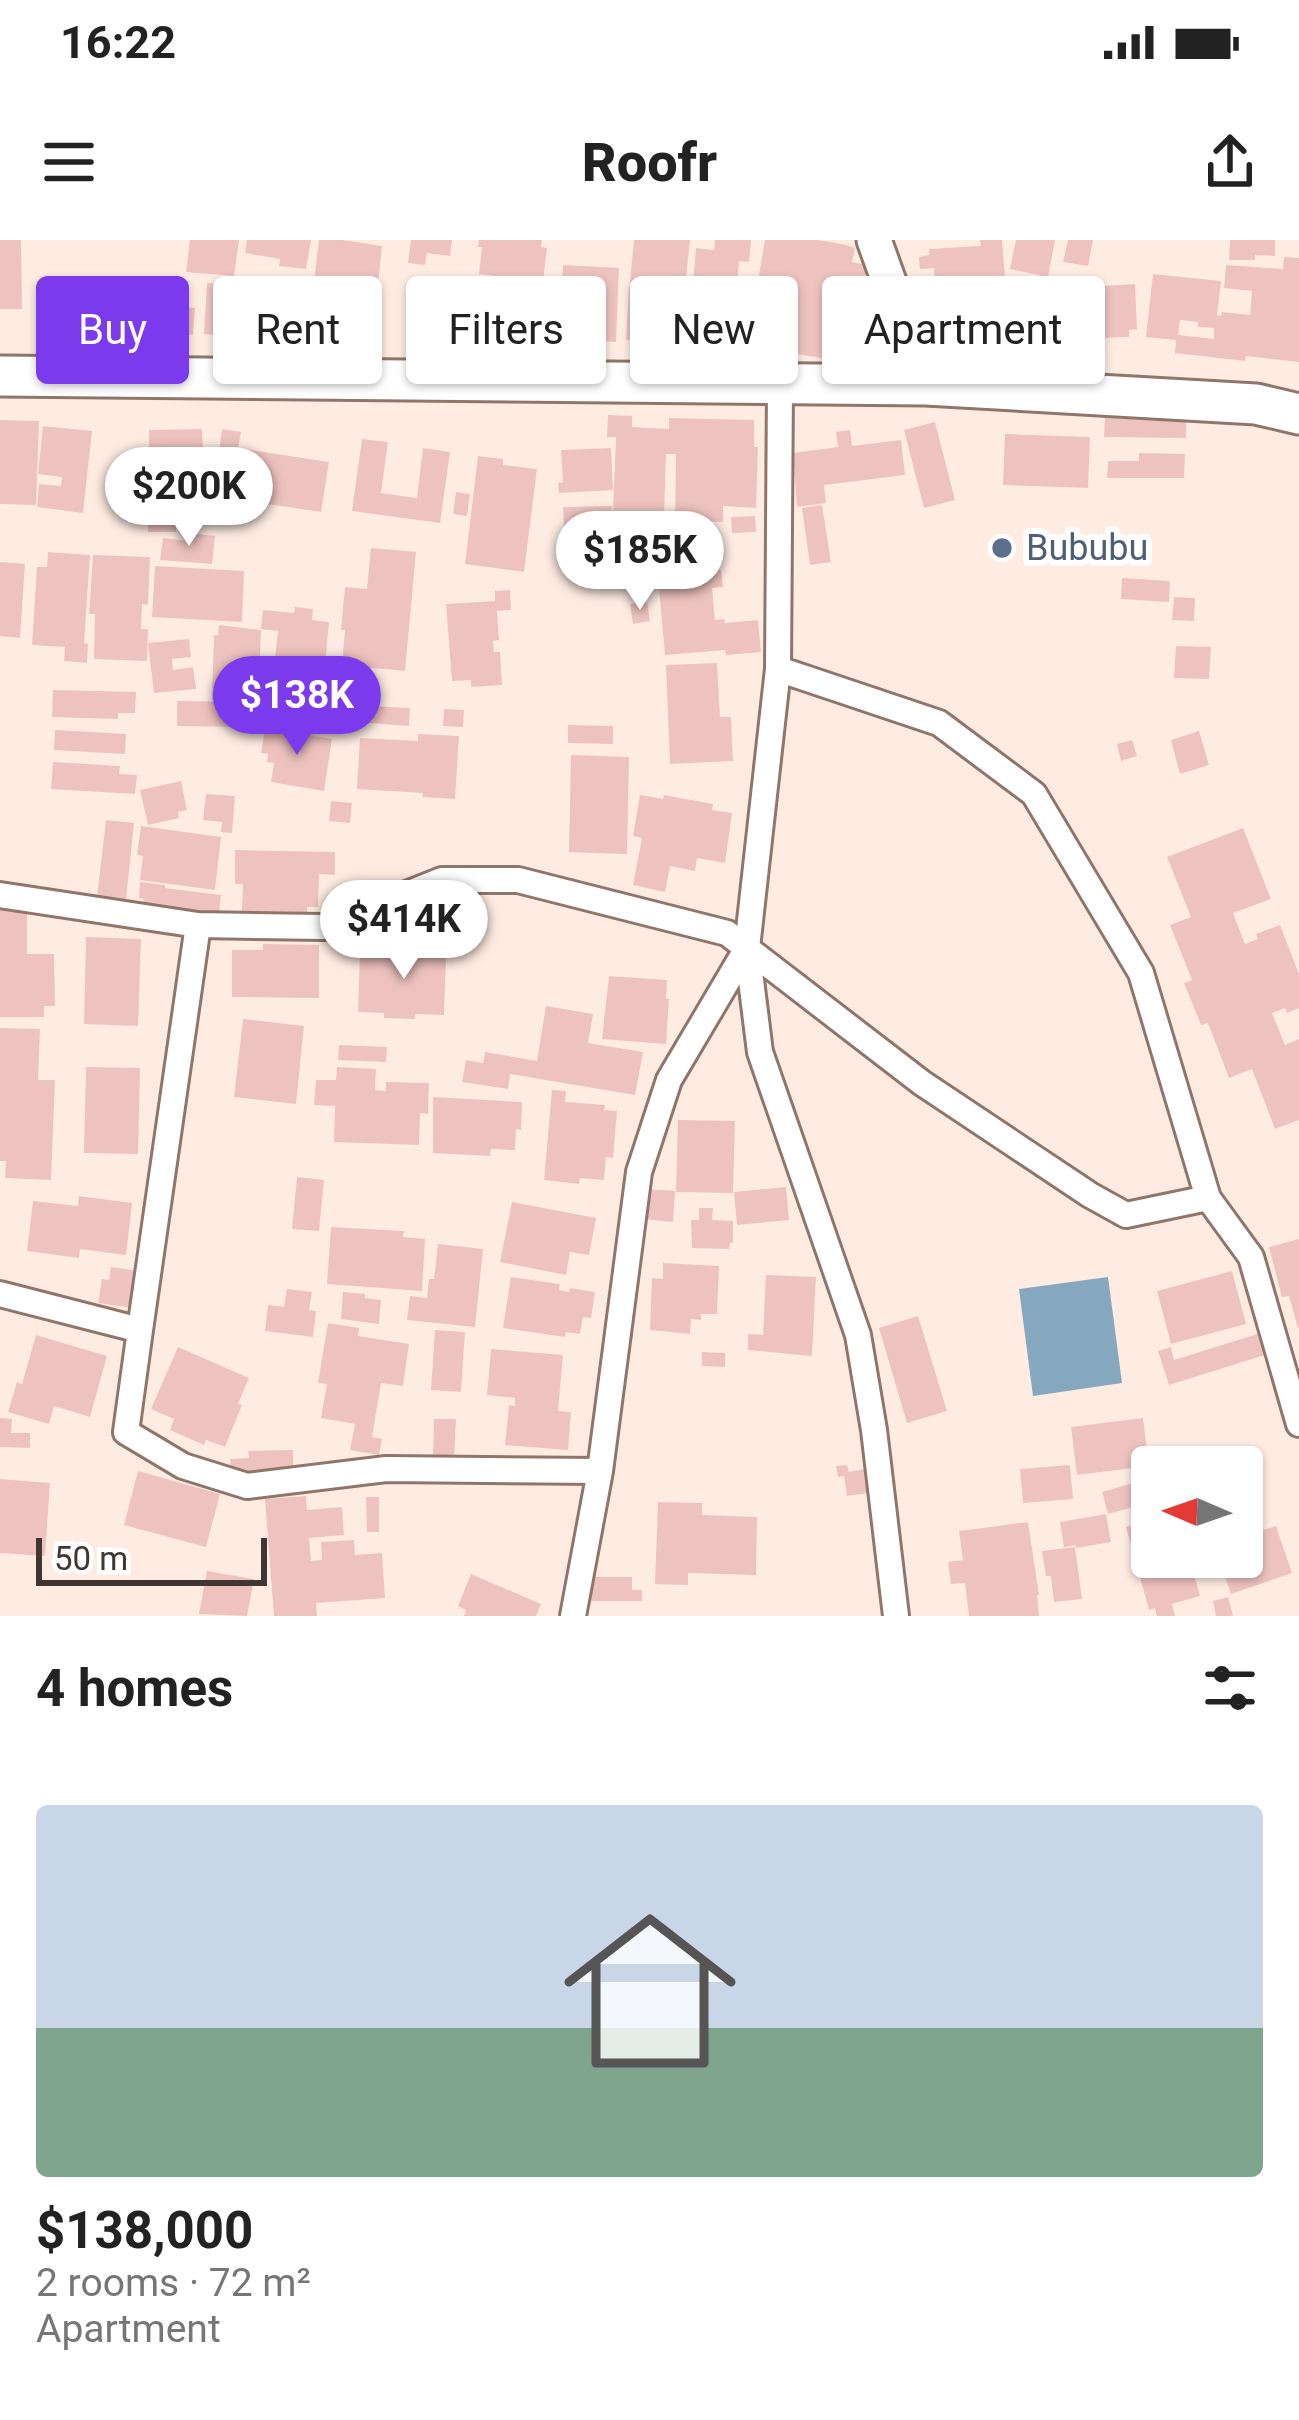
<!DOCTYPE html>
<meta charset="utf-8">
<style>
body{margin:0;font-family:Roboto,sans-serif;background:#f2f2f2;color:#222;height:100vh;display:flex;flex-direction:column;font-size:45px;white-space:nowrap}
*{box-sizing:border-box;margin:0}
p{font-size:39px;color:#767676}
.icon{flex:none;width:66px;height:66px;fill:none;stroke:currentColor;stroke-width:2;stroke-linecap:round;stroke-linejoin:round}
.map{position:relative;height:1376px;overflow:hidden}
.sheet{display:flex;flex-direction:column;background:#fff;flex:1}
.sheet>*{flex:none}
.hud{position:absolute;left:36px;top:36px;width:1227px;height:108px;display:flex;gap:24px}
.needle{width:78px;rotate:272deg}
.buttons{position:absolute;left:1131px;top:1206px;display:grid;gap:24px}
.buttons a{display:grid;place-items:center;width:132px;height:132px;border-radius:12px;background:#fff;box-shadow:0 3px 9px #0004;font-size:60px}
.scale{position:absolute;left:36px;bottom:30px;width:231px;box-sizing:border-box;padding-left:12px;border:6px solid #413631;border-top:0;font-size:33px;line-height:42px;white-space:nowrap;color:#413631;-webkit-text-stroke:9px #fff;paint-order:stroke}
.price{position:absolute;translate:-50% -102px;padding:0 27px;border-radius:42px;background:#fff;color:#222;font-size:39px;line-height:78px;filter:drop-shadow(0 3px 6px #0008)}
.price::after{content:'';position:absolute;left:50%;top:72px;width:36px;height:27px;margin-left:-18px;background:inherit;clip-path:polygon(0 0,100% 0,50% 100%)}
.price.current{background:#7c3aed;color:#fff}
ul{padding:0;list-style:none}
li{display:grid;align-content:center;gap:24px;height:636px;padding:0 36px}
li+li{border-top:3px solid #e0e0e0}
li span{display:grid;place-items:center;height:372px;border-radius:12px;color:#555}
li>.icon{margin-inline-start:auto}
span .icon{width:216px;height:216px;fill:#fffc;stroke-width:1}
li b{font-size:51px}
h2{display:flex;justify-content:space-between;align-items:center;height:144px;padding:0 36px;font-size:51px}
.pill{padding:0 42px;border-radius:12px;background:#fff;box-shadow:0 3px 9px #0004;font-size:42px;line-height:108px}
.pill.current{background:#7c3aed;color:#fff}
.status{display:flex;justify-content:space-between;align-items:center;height:84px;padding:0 60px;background:#fff;direction:ltr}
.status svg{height:33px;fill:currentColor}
header{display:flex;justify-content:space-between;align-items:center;height:156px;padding:0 36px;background:#fff;font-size:54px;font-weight:800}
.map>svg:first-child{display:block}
.water{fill:#86a8be}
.building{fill:#eec3bf;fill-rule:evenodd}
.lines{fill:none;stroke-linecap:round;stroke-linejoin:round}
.street-casing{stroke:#90766a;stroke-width:30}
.secondary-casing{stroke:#90766a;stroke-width:39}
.primary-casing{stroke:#90766a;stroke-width:45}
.street{stroke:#fff;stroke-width:24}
.secondary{stroke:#fff;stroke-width:33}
.primary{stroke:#fff;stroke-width:39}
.service-dot{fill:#5c6f8a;stroke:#fff;stroke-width:4.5}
.labels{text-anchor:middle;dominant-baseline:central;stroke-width:12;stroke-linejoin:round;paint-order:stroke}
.service-label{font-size:36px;fill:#4e5e75;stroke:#fff;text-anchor:start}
</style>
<div class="status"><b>16:22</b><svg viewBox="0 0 49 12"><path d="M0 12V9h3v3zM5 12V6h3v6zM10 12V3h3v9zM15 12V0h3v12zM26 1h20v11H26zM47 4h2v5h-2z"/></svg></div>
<header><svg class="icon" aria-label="menu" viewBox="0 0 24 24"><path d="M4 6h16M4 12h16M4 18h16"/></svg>Roofr<svg class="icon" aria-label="share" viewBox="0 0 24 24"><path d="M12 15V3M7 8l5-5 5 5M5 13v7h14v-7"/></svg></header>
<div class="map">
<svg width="1299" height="1376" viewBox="0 0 1299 1376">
<rect width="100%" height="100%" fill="#feece3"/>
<path class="water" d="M 1108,1037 L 1122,1143 L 1033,1156 L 1019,1049 Z"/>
<path class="building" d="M 0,0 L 21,0 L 22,69 L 0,69 Z
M 190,0 L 239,0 L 234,36 L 186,32 Z
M 247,0 L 311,0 L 306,29 L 279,26 L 280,19 L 245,13 Z
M 319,0 L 342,0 L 382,6 L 373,92 L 333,88 L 334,79 L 310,76 Z
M 411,0 L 452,0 L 450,16 L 427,13 L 425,25 L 408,23 Z
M 479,0 L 542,0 L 541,7 L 547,8 L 543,41 L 479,34 L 482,7 L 478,7 Z
M 634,0 L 690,0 L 685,48 L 630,42 Z
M 715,0 L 751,0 L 749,22 L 739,21 L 732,105 L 688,102 L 696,8 L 714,10 Z
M 765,0 L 818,0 L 842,4 L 855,8 L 852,22 L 867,25 L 853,105 L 836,102 L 833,120 L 791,113 L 791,109 L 768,104 L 766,118 L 745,114 L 749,69 L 753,70 Z
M 980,0 L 1002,0 L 1005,37 L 991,38 L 992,46 L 1067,41 L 1070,86 L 1070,48 L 1084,48 L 1085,94 L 1071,94 L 1071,101 L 1025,104 L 1023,83 L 991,85 L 988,46 L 963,48 L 964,61 L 936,63 L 934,28 L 920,29 L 919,17 L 929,15 L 929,9 L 981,6 Z
M 1016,0 L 1055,0 L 1048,37 L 1010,29 Z
M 1068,0 L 1093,0 L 1088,26 L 1063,22 Z
M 1230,0 L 1275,0 L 1275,16 L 1255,15 L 1255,20 L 1229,20 Z
M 1284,17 L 1299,18 L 1299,122 L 1246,116 L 1245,121 L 1175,113 L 1176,100 L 1146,97 L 1153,34 L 1221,41 L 1217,75 L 1221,76 L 1222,72 L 1250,75 L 1252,51 L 1224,48 L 1226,25 L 1283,29 ZM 1180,80 L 1198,82 L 1198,87 L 1214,88 L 1214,99 L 1178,95 Z
M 563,25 L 619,28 L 616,102 L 559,99 Z
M 207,43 L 243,45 L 240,97 L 204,94 Z
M 441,44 L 496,47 L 493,92 L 439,89 Z
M 498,44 L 548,47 L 545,90 L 495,87 Z
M 1135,44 L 1137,89 L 1129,90 L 1129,97 L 1099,98 L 1098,85 L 1088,86 L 1087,47 Z
M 629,47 L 683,50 L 680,103 L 626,100 Z
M 970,64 L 971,71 L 989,70 L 990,107 L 952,109 L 948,82 L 939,82 L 938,71 L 948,71 L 948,65 Z
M 169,66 L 195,68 L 193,95 L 167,93 Z
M 1105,173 L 1186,174 L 1186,198 L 1104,197 Z
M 608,175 L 632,176 L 632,187 L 669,189 L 669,178 L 754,180 L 754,207 L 758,207 L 756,268 L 723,266 L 723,282 L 675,280 L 676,214 L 666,214 L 664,275 L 613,273 L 616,197 L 607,197 Z
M 0,180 L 39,181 L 36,265 L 0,264 Z
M 935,182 L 955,260 L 924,268 L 904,190 Z
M 43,186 L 92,191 L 83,273 L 37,267 L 39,244 L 61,246 L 62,237 L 38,234 Z
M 202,189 L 203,209 L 149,210 L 149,190 Z
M 222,189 L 241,192 L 238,208 L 329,222 L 321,272 L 228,258 L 235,214 L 219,212 Z
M 850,190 L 852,206 L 901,200 L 905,235 L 824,245 L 826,263 L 797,267 L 793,213 L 838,207 L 836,192 Z
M 1005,194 L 1090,197 L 1088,248 L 1003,245 Z
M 362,199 L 388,202 L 381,253 L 417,258 L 423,208 L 450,212 L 440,283 L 352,271 Z
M 611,208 L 613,250 L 559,253 L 558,243 L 563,242 L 561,210 Z
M 194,211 L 196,235 L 172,236 L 173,248 L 198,247 L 199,268 L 154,272 L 150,215 Z
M 1139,213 L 1185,214 L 1184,238 L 1107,238 L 1108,221 L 1139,221 Z
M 478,216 L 503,219 L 503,225 L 537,229 L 524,332 L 465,324 Z
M 456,252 L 470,254 L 467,276 L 453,274 Z
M 822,265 L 831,322 L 810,325 L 802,268 Z
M 612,266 L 613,286 L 564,287 L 563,267 Z
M 148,272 L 176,272 L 176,292 L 148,292 Z
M 755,276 L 756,292 L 732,293 L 731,277 Z
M 640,287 L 642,298 L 648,297 L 649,304 L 685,301 L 687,317 L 647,321 L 649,341 L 639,342 L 639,348 L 628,349 L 626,323 L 621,323 L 619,289 Z
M 604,289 L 605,309 L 570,310 L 570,290 Z
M 189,293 L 215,296 L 212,324 L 160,320 L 163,298 L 189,301 Z
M 371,308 L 416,312 L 405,431 L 342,425 L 345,390 L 341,390 L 345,347 L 367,349 Z
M 48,312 L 90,315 L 84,403 L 88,404 L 87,423 L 64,421 L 65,407 L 32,405 L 37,327 L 47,327 Z
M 93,315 L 150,317 L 148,365 L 142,364 L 141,389 L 148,389 L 147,421 L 94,419 L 95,374 L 89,374 Z
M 0,322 L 25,324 L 20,398 L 0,396 Z
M 155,326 L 244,331 L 242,382 L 152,377 Z
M 721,330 L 723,347 L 712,348 L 715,380 L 724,379 L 725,383 L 758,380 L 761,412 L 726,415 L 725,410 L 665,415 L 658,336 Z
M 1122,338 L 1170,341 L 1169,362 L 1121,359 Z
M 510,350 L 511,370 L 497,371 L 499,400 L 493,401 L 494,412 L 500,412 L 502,445 L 471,447 L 471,440 L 452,441 L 446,364 L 495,361 L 495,351 Z
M 1174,357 L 1195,358 L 1194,381 L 1172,380 Z
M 647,362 L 650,381 L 633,384 L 630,364 Z
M 295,367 L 313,369 L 312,380 L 329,382 L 323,447 L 280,442 L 282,420 L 275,419 L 278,391 L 261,389 L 263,370 L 294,373 Z
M 219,385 L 261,390 L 259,445 L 248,445 L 248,461 L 212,460 L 214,395 L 218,395 Z
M 189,399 L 191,417 L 172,419 L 173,430 L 193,427 L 196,449 L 154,453 L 148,403 Z
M 1176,406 L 1211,407 L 1209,439 L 1174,438 Z
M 717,423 L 720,477 L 731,477 L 733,521 L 670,524 L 666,425 Z
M 340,436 L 368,438 L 365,481 L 331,479 L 333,460 L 338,460 Z
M 53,450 L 136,452 L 135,473 L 118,473 L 118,479 L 52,477 Z
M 177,461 L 248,462 L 248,487 L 177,486 Z
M 372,466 L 410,468 L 409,486 L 370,483 Z
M 444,469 L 464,470 L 463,487 L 443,486 Z
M 568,485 L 613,486 L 613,504 L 568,503 Z
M 265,488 L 332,499 L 324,551 L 271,542 L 274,523 L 267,522 L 268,514 L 261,513 Z
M 55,490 L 126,494 L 125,514 L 54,510 Z
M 1199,491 L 1209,525 L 1180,534 L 1171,500 Z
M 418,494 L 459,496 L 455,559 L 422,557 L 423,553 L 357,549 L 360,498 L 418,501 Z
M 1132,500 L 1137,516 L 1121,521 L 1117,504 Z
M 571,515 L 629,517 L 627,614 L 569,612 Z
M 53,522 L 120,526 L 119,534 L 137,535 L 135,554 L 51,549 Z
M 181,541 L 187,570 L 178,572 L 179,578 L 148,585 L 140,550 Z
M 206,554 L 235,556 L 232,593 L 221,592 L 222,582 L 203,580 Z
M 640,555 L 663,559 L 664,555 L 713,564 L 712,570 L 732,573 L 725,623 L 697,618 L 695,631 L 670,626 L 665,652 L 633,645 L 642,598 L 633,596 Z
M 331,561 L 352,563 L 350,583 L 329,581 Z
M 106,580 L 134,583 L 126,660 L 97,657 Z
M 141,586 L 221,597 L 215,650 L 140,640 L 143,616 L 137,615 Z
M 1243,588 L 1271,659 L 1233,673 L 1245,704 L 1258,699 L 1256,694 L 1280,685 L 1299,734 L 1299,768 L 1287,773 L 1285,768 L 1272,773 L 1285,805 L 1299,799 L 1299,880 L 1275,889 L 1252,829 L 1229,838 L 1208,783 L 1201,785 L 1184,743 L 1192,740 L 1170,685 L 1191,677 L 1167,617 Z
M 235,610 L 335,612 L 335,635 L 319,634 L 318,667 L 307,667 L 307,672 L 242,671 L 243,644 L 235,644 Z
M 140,642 L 165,645 L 165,648 L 221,655 L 219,675 L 143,665 L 144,659 L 139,658 Z
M 0,660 L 11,660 L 11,672 L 27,671 L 27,714 L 54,714 L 55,766 L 44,766 L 44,777 L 0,777 Z
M 426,692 L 441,692 L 440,716 L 446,716 L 444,775 L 415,774 L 415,779 L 384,778 L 384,773 L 358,772 L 360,713 L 379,713 L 379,710 L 426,712 Z
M 86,697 L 141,699 L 138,786 L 84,784 Z
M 263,704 L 319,705 L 319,758 L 232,757 L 232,710 L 263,710 Z
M 609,736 L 667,740 L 666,759 L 669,759 L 666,804 L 602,799 Z
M 546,766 L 593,774 L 588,803 L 643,812 L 635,855 L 510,834 L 508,849 L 462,842 L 466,820 L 483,823 L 485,812 L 537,821 Z
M 243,779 L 304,786 L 296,864 L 234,857 Z
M 0,788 L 40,789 L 38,840 L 55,840 L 51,940 L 5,938 L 6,921 L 0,921 Z
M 339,805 L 387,807 L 386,822 L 338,820 Z
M 86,827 L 140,828 L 138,914 L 84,913 Z
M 337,827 L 376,829 L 375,850 L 386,851 L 386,842 L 429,843 L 428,874 L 420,873 L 419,905 L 334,902 L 335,866 L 314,865 L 316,840 L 336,840 Z
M 552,850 L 566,851 L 565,862 L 605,865 L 604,870 L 617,871 L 613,918 L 606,917 L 604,940 L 580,938 L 579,944 L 544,940 Z
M 433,857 L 522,862 L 521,890 L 516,889 L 515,910 L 491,909 L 490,916 L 433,913 Z
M 678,880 L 735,881 L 733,953 L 676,952 Z
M 297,937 L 324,940 L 319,991 L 292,989 Z
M 786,947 L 789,980 L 737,985 L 734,952 Z
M 645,949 L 675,951 L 673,982 L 643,979 Z
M 79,956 L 132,963 L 126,1015 L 80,1009 L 79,1018 L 27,1011 L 33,961 L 78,966 Z
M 512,962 L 596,978 L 589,1015 L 570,1012 L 566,1035 L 500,1022 Z
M 699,968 L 713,968 L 712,980 L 733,981 L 733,1003 L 730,1003 L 729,1009 L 692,1008 L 691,980 L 699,980 Z
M 331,987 L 404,991 L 403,997 L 425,999 L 422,1051 L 327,1044 Z
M 1299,999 L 1299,1088 L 1298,1088 L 1289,1056 L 1282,1057 L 1269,1007 Z
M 438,1004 L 483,1009 L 475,1087 L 407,1080 L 410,1056 L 427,1058 L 429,1039 L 434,1039 Z
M 663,1023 L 719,1026 L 717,1074 L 701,1074 L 701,1080 L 691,1079 L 690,1094 L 650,1090 L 652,1038 L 663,1039 Z
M 111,1027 L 139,1031 L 133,1068 L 98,1063 L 102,1039 L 109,1040 Z
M 1232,1031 L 1246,1084 L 1171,1104 L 1157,1051 Z
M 766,1035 L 816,1037 L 812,1116 L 748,1110 L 748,1094 L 763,1095 Z
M 511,1037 L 560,1044 L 559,1050 L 569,1052 L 570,1048 L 595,1052 L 591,1078 L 583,1077 L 580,1094 L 566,1092 L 565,1097 L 503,1088 Z
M 287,1049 L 312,1052 L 309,1070 L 316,1071 L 313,1097 L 265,1091 L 268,1065 L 284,1067 Z
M 343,1052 L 365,1054 L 365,1058 L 381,1060 L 379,1084 L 341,1079 Z
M 918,1076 L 947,1171 L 907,1183 L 879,1088 Z
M 328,1083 L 359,1088 L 358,1096 L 409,1104 L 403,1146 L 381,1143 L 372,1197 L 382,1199 L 379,1215 L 350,1210 L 355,1184 L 321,1178 L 327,1144 L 318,1143 Z
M 435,1090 L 465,1092 L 461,1152 L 431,1150 Z
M 1264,1092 L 1271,1113 L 1169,1145 L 1158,1111 L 1171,1107 L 1174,1120 Z
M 36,1095 L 107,1116 L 90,1177 L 54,1166 L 49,1184 L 8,1172 L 17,1142 L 22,1144 Z
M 178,1107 L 249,1138 L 238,1164 L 242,1165 L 225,1207 L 206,1200 L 204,1205 L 170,1190 L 174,1179 L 151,1169 Z
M 491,1109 L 563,1115 L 558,1171 L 571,1172 L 568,1210 L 505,1205 L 509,1165 L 515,1166 L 515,1158 L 487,1155 Z
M 702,1112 L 725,1113 L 725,1127 L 702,1126 Z
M 0,1178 L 12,1179 L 11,1193 L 30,1193 L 30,1208 L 0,1207 Z
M 1143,1178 L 1149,1226 L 1077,1235 L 1071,1187 Z
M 434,1179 L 456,1179 L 454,1219 L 433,1219 Z
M 293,1210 L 293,1234 L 231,1237 L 230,1219 L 249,1218 L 248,1211 Z
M 847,1225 L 849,1232 L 864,1229 L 868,1253 L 847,1256 L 844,1236 L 838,1237 L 836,1226 Z
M 1070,1225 L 1073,1259 L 1023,1263 L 1020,1229 Z
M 138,1231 L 220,1254 L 206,1307 L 124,1285 Z
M 1147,1231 L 1152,1262 L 1108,1274 L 1102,1252 L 1136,1242 L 1134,1235 Z
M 0,1239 L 50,1243 L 45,1316 L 0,1313 Z
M 1246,1243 L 1261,1285 L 1242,1292 L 1242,1245 Z
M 306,1256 L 307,1270 L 342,1267 L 344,1295 L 309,1298 L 311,1321 L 322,1320 L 321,1302 L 354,1300 L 355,1315 L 382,1313 L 385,1358 L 316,1363 L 317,1376 L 274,1376 L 265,1259 Z
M 366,1257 L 379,1257 L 379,1292 L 367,1292 Z
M 658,1262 L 702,1263 L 702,1275 L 757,1277 L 756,1335 L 688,1333 L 688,1345 L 655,1344 Z
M 1106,1274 L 1111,1302 L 1076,1308 L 1076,1305 L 1064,1307 L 1060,1282 Z
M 1152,1279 L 1152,1317 L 1189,1317 L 1200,1356 L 1172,1364 L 1175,1376 L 1157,1376 L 1155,1368 L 1149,1370 L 1126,1287 Z
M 1028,1282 L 1039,1355 L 1037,1355 L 1039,1376 L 969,1376 L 965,1343 L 951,1344 L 948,1322 L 963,1320 L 959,1291 Z
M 1276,1286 L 1292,1333 L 1231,1354 L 1220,1321 L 1209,1324 L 1207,1317 L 1242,1317 L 1242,1297 Z
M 1075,1307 L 1082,1359 L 1054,1362 L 1051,1336 L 1046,1336 L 1042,1311 Z
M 207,1331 L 254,1339 L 247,1376 L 199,1374 Z
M 471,1334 L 541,1364 L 536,1376 L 464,1376 L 466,1370 L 458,1366 Z
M 589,1337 L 632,1337 L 632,1350 L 642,1350 L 642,1361 L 588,1361 Z
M 1228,1357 L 1233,1376 L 1216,1376 L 1213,1361 Z"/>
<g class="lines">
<g class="street-casing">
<path id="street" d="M 780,145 L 778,429 L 747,708 L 760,812 L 858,1095 L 874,1190 L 896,1376
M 778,429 L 939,483 L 1034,554 L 1141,733 L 1208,958 L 1251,1017 L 1299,1184
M 0,655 L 198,685 L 324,687 L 442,640 L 518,640 L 727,693 L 922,843 L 1090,955 L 1126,975 L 1208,958
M 0,1054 L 140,1090 L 126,1192 L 183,1226 L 247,1246 L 386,1229 L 600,1231
M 140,1090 L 198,685
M 573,1376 L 600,1231 L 639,932 L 669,840 L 747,708"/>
</g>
<g class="secondary-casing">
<path id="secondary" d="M 874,0 L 926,145"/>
</g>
<g class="primary-casing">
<path id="primary" d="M 0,136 L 926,145 L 1256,164 L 1299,174"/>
</g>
<use href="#street" class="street"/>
<use href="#secondary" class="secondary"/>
<use href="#primary" class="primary"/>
</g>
<circle class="service-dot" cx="1002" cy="308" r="12"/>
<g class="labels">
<g class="service-label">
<text x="1026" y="308">Bububu</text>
</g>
</g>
</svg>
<div class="buttons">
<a><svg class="needle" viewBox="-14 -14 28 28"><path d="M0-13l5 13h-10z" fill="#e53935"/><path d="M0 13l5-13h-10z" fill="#767676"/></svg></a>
</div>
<div class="scale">50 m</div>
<b class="price" style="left:189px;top:309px">$200K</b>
<b class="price" style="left:640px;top:373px">$185K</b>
<b class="price current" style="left:297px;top:518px">$138K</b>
<b class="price" style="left:404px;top:742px">$414K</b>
<div class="hud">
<a class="pill current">Buy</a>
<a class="pill">Rent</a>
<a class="pill">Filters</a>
<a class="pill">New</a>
<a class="pill">Apartment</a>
</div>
</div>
<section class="sheet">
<h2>4 homes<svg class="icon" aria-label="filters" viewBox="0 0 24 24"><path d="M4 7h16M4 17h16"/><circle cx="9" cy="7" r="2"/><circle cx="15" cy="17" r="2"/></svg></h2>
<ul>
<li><span style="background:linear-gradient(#c9d6e8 60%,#7fa58c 0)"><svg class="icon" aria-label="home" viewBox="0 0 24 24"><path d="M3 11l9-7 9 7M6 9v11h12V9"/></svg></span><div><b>$138,000</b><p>2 rooms · 72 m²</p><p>Apartment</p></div></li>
</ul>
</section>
